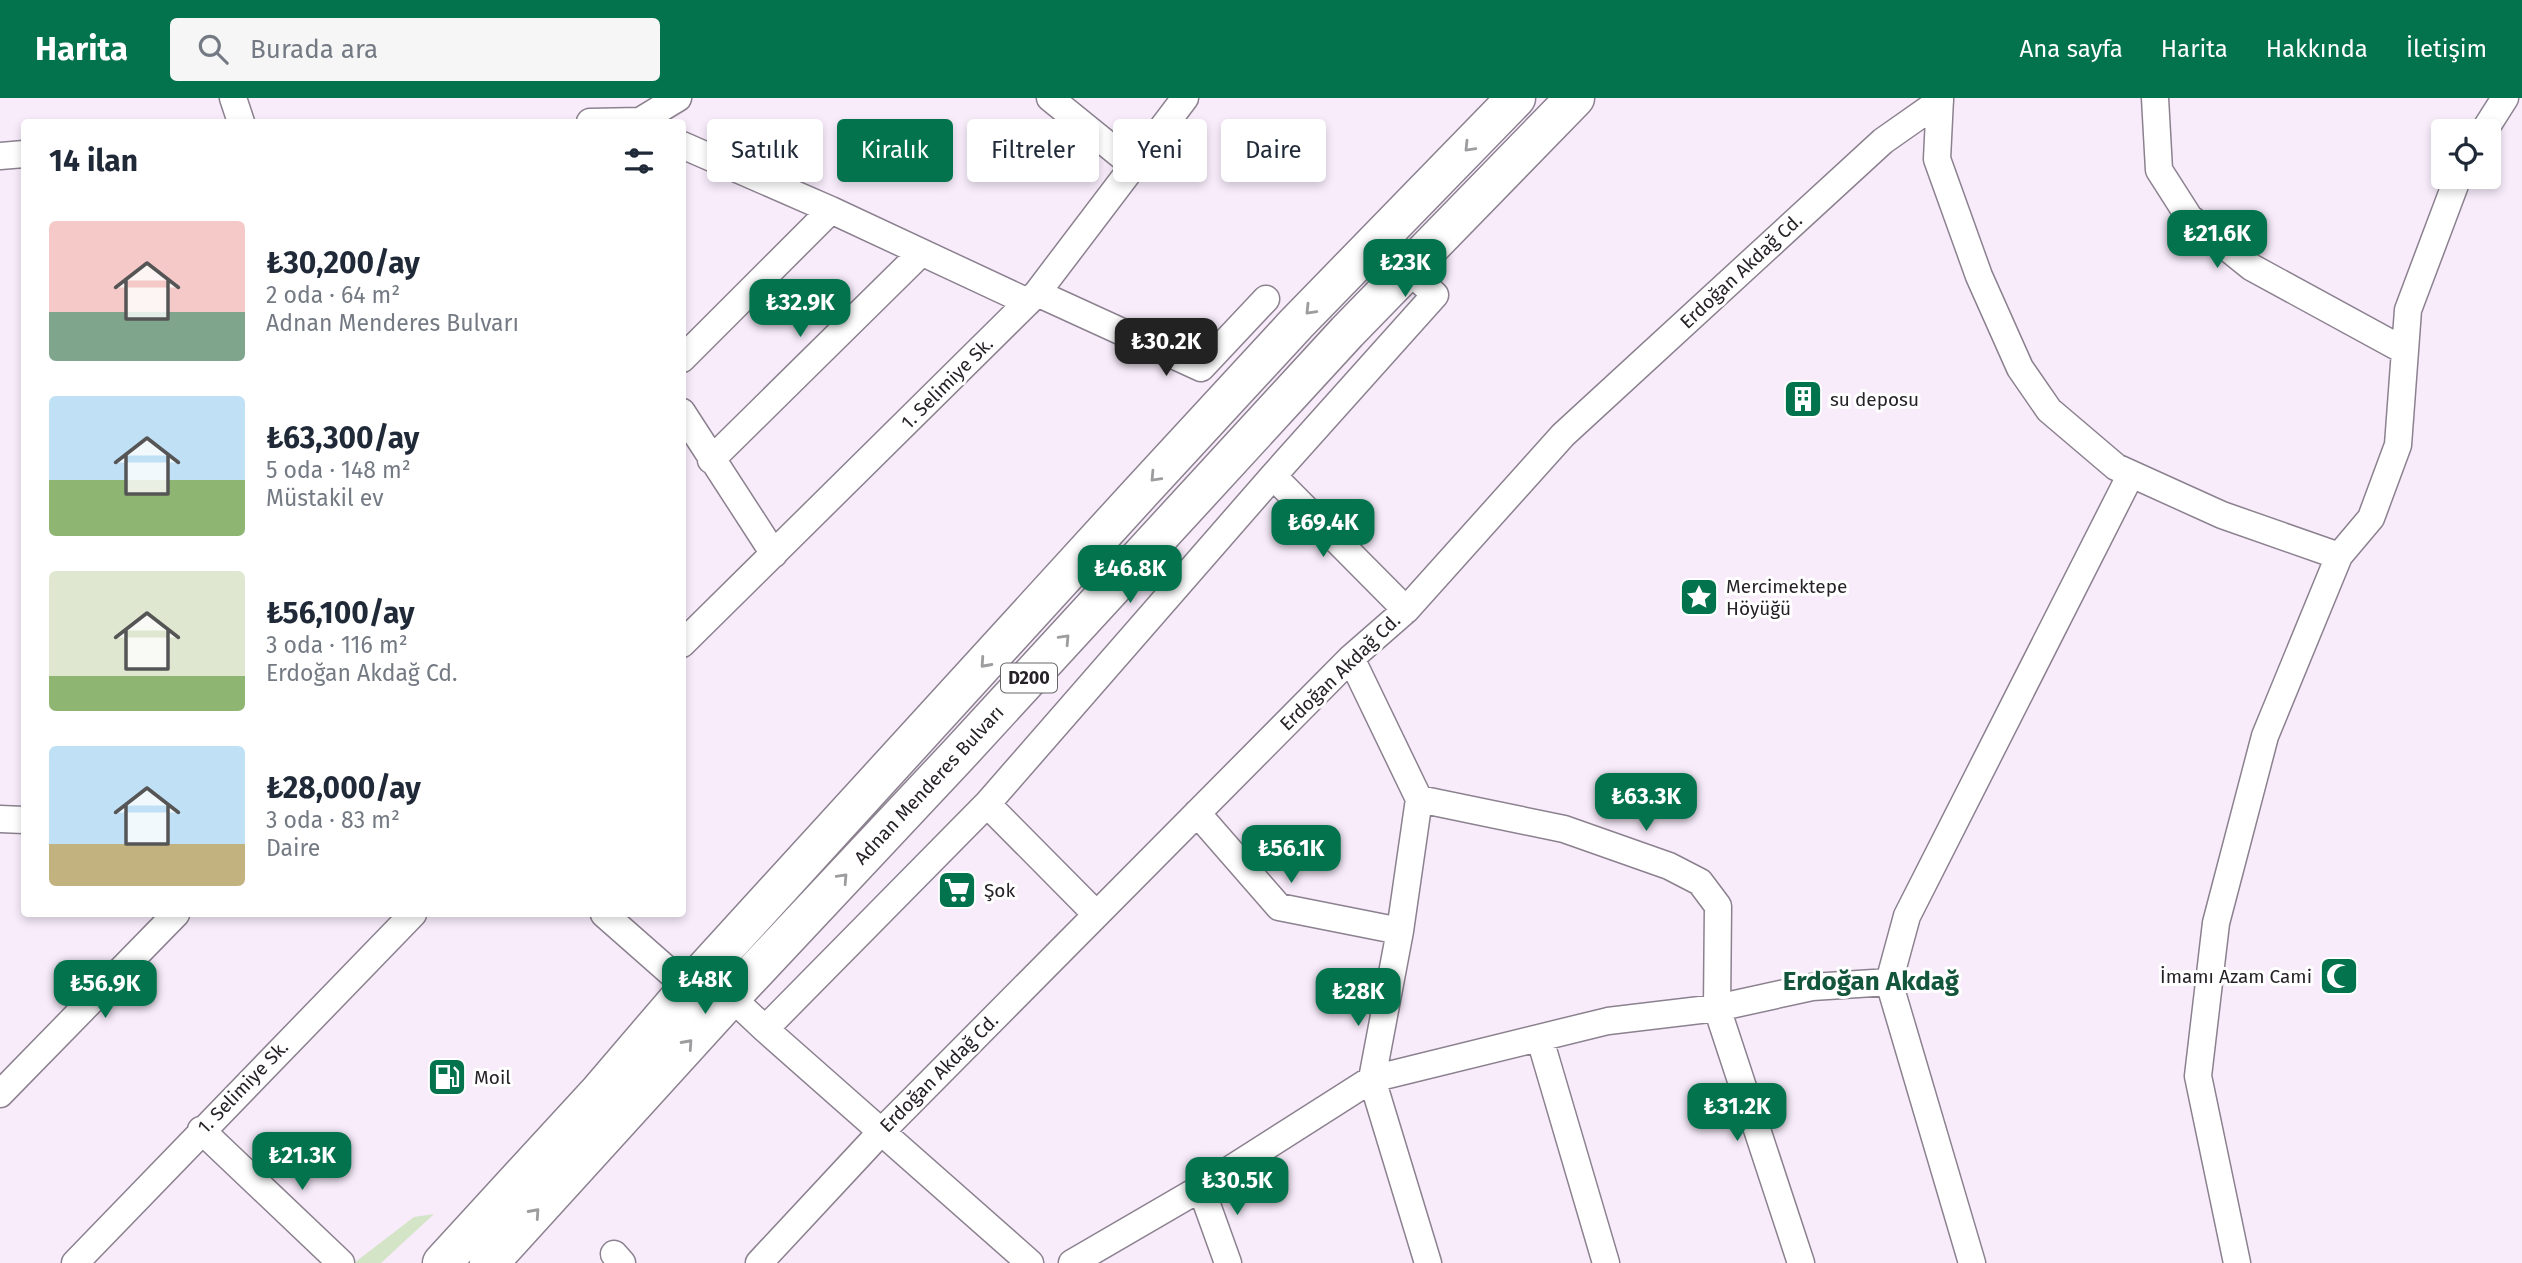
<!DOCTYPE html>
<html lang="tr">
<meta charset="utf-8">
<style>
body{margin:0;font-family:"Fira Sans",sans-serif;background:#f6f6f7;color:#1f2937;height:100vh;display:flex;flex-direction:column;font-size:26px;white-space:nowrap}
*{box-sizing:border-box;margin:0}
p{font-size:23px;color:#747a83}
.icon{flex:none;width:38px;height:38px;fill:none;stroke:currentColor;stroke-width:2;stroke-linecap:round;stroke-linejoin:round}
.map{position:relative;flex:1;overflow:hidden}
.sheet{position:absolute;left:21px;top:21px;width:665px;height:798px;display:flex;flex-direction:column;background:#fff;border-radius:7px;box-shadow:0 4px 10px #0003}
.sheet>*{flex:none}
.hud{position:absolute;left:707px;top:21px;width:665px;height:63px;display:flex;gap:14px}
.tools{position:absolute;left:2431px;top:21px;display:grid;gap:14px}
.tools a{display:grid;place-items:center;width:70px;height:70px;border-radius:7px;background:#fff;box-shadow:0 4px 10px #0003;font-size:35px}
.price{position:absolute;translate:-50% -60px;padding:0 16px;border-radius:14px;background:#02734d;color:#fff;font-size:23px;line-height:46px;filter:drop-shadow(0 2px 4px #0008)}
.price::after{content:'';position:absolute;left:50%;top:42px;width:21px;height:16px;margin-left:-10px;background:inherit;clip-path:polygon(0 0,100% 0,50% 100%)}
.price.active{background:#222;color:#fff}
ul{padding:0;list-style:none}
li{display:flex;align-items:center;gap:21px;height:175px;padding:0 28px}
li span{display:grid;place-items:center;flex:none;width:196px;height:140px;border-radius:7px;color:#555}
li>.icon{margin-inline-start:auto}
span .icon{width:84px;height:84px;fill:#fffc;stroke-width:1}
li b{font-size:30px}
h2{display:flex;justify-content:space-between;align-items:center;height:84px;padding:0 28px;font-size:30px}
.chip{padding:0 24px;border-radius:7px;background:#fff;box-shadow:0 4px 10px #0003;font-size:24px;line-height:63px}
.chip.active{background:#02734d;color:#fff}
header{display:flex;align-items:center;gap:42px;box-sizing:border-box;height:98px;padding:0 35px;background:#02734d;color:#fff}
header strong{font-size:33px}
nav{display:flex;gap:38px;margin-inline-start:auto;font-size:24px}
.search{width:490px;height:63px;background:#f6f6f7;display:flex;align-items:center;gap:18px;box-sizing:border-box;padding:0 24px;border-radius:7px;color:#747a83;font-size:26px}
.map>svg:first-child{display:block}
.green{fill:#d4e4c7}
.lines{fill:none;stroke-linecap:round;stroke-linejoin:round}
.minor-casing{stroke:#8b818f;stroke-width:29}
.highway-casing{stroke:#8b818f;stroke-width:41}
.minor{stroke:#fff;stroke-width:26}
.highway{stroke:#fff;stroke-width:38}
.oneway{stroke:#9d9c9e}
.labels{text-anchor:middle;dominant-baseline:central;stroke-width:6;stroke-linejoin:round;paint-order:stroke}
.shield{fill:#fff;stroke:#676468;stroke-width:2}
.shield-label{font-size:18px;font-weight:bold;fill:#262227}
.street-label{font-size:19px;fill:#262227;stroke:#fff}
.poi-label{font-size:19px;fill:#262227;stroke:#fff;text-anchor:start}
.district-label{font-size:26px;font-weight:bold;fill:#13563b;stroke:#fff}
</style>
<header>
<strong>Harita</strong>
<div class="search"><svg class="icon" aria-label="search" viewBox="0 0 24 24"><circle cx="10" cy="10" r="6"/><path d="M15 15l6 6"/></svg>Burada ara</div>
<nav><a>Ana sayfa</a><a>Harita</a><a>Hakkında</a><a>İletişim</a></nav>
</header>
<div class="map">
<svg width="2522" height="1165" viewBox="0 0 2522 1165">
<rect width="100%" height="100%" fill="#f8ecfb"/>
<path class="green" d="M 434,1116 L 381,1165 L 354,1165 L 414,1119 Z"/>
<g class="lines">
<g class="minor-casing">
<path id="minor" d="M 233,0 L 241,24
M 1050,0 L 1134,68
M 1940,0 L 1937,61 L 1979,178 L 2020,270 L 2049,312 L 2116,369 L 2222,417 L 2339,458
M 2155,0 L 2159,72 L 2189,119 L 2251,169 L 2405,253
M 590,24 L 640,23 L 678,0
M 2484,33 L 2505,0
M 682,47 L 831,112 L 1028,204
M 0,58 L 24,56
M 1037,195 L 1201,270 L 1266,201
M 682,261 L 831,112
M 682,314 L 774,456
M 711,362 L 921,155
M 1273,378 L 1406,512
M 682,546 L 1037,195 L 1185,0
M 1419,701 L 1564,731 L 1669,768 L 1700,784 L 1718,808 L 1717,910 L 1801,1165
M 1197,715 L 1279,809 L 1400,833
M 0,721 L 24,722
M 604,816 L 688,890 L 731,899 L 765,931 L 1030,1165
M 1096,816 L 987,706 L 1273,378 L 1435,197 L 1408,171
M 765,931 L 987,706
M 1540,941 L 1606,1165
M 0,996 L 176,816
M 201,1032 L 341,1165
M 1201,1090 L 1228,1165
M 614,1156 L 622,1165
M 75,1165 L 413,816
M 759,1165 L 881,1034 L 1351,560 L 1406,512 L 1563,337 L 1883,43 L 1940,3
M 1072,1165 L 1201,1090 L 1372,981 L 1400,833 L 1419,701 L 1351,560
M 1428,1165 L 1372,981 L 1608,923 L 1717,910 L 1812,889 L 1889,884
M 1972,1165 L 1889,884 L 1907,818 L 2131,376
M 2237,1165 L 2198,978 L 2216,825 L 2265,638 L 2339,458 L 2371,420 L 2398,347 L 2408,212 L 2458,79"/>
</g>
<g class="highway-casing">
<path id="highway" d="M 442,1165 L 599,994 L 688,890 L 1140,395 L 1296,226 L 1516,0
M 489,1165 L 731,899 L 959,656 L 1347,234 L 1575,0"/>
</g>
<use href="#minor" class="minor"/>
<use href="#highway" class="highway"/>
</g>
<defs><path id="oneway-chevron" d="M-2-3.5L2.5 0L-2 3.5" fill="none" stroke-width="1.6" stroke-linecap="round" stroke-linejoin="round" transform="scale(1.75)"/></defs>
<g class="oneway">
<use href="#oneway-chevron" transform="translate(1469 49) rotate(134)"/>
<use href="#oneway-chevron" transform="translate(1310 212) rotate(134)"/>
<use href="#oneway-chevron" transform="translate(1155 379) rotate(133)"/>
<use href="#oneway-chevron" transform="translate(1065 541) rotate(-47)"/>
<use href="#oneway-chevron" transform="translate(985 565) rotate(132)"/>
<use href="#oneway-chevron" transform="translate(843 780) rotate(-47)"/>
<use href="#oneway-chevron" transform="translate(688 946) rotate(-48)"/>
<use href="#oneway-chevron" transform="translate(535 1115) rotate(-48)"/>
</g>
<defs>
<g id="building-square" transform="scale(2.0125)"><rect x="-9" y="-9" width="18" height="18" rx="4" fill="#02734d" stroke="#fff"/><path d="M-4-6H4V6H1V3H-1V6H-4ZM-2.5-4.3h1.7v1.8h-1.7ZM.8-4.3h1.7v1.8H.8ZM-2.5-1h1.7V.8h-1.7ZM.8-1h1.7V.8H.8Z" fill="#fff"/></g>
<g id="sight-square" transform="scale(2.0125)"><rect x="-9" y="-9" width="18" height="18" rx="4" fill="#02734d" stroke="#fff"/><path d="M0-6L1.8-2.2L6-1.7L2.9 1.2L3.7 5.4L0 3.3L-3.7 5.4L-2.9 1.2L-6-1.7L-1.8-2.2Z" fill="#fff"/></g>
<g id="supermarket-square" transform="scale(2.0125)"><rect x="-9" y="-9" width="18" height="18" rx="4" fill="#02734d" stroke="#fff"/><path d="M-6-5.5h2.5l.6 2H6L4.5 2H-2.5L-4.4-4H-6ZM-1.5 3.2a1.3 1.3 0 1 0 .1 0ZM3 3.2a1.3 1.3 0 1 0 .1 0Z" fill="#fff"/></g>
<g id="mosque-square" transform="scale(2.0125)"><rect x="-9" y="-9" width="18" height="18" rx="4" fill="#02734d" stroke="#fff"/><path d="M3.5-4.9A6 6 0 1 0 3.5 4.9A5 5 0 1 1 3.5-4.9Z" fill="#fff"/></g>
<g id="fuel-square" transform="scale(2.0125)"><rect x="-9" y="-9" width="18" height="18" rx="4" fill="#02734d" stroke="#fff"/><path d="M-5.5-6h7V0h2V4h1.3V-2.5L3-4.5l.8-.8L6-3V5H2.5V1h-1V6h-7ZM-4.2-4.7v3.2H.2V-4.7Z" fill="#fff"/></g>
</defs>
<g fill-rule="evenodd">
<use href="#building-square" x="1803" y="301"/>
<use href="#sight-square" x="1699" y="499"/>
<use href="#supermarket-square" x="957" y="792"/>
<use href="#mosque-square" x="2339" y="878"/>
<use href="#fuel-square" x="447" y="979"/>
</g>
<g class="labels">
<rect class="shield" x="1001" y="565.5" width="56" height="29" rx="5"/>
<g class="shield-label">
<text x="1029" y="580">D200</text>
</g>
<g class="street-label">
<text transform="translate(1741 173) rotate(-43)">Erdoğan Akdağ Cd.</text>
<text transform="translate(947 285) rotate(-45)">1. Selimiye Sk.</text>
<text transform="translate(1340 574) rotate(-44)">Erdoğan Akdağ Cd.</text>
<text transform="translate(929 687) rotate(-47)">Adnan Menderes Bulvarı</text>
<text transform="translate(939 975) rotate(-45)">Erdoğan Akdağ Cd.</text>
<text transform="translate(243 989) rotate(-46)">1. Selimiye Sk.</text>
</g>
<g class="poi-label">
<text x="1830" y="301">su deposu</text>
<text x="1726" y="488">Mercimektepe<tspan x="1726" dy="22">Höyüğü</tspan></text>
<text x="984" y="792">Şok</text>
<text x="2312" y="878" text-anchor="end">İmamı Azam Cami</text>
<text x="474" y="979">Moil</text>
</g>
<g class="district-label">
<text x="1871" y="883">Erdoğan Akdağ</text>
</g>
</g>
</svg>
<div class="tools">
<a><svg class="icon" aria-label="locate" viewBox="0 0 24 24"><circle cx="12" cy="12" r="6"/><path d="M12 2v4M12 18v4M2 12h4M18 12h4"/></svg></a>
</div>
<b class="price" style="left:2217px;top:172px">₺21.6K</b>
<b class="price" style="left:1405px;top:201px">₺23K</b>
<b class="price" style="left:800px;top:241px">₺32.9K</b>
<b class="price active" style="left:1166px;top:280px">₺30.2K</b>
<b class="price" style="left:1323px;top:461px">₺69.4K</b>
<b class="price" style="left:1130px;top:507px">₺46.8K</b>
<b class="price" style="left:1646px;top:735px">₺63.3K</b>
<b class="price" style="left:1291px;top:787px">₺56.1K</b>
<b class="price" style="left:705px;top:918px">₺48K</b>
<b class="price" style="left:105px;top:922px">₺56.9K</b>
<b class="price" style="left:1358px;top:930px">₺28K</b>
<b class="price" style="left:1737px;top:1045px">₺31.2K</b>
<b class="price" style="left:302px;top:1094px">₺21.3K</b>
<b class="price" style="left:1237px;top:1119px">₺30.5K</b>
<div class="hud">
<a class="chip">Satılık</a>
<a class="chip active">Kiralık</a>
<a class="chip">Filtreler</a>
<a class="chip">Yeni</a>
<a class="chip">Daire</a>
</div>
<section class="sheet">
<h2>14 ilan<svg class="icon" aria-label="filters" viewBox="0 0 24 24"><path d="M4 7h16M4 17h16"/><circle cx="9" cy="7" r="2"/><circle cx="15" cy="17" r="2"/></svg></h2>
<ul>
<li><span style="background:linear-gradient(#f6c9c9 65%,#7fa58c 0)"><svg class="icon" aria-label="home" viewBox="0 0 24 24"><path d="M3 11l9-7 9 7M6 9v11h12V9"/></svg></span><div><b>₺30,200/ay</b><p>2 oda · 64 m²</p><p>Adnan Menderes Bulvarı</p></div></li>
<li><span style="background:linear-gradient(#bfe0f5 60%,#8fb573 0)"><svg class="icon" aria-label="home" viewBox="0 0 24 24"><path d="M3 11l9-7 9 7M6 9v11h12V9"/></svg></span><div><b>₺63,300/ay</b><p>5 oda · 148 m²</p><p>Müstakil ev</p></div></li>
<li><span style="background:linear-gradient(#dfe7d0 75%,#8fb573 0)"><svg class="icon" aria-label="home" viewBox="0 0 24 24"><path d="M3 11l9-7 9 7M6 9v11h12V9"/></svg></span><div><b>₺56,100/ay</b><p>3 oda · 116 m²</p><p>Erdoğan Akdağ Cd.</p></div></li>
<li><span style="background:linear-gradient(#bfe0f5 70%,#c2b280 0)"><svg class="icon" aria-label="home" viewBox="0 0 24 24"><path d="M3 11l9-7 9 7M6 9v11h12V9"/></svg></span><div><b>₺28,000/ay</b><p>3 oda · 83 m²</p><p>Daire</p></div></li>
</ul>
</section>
</div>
